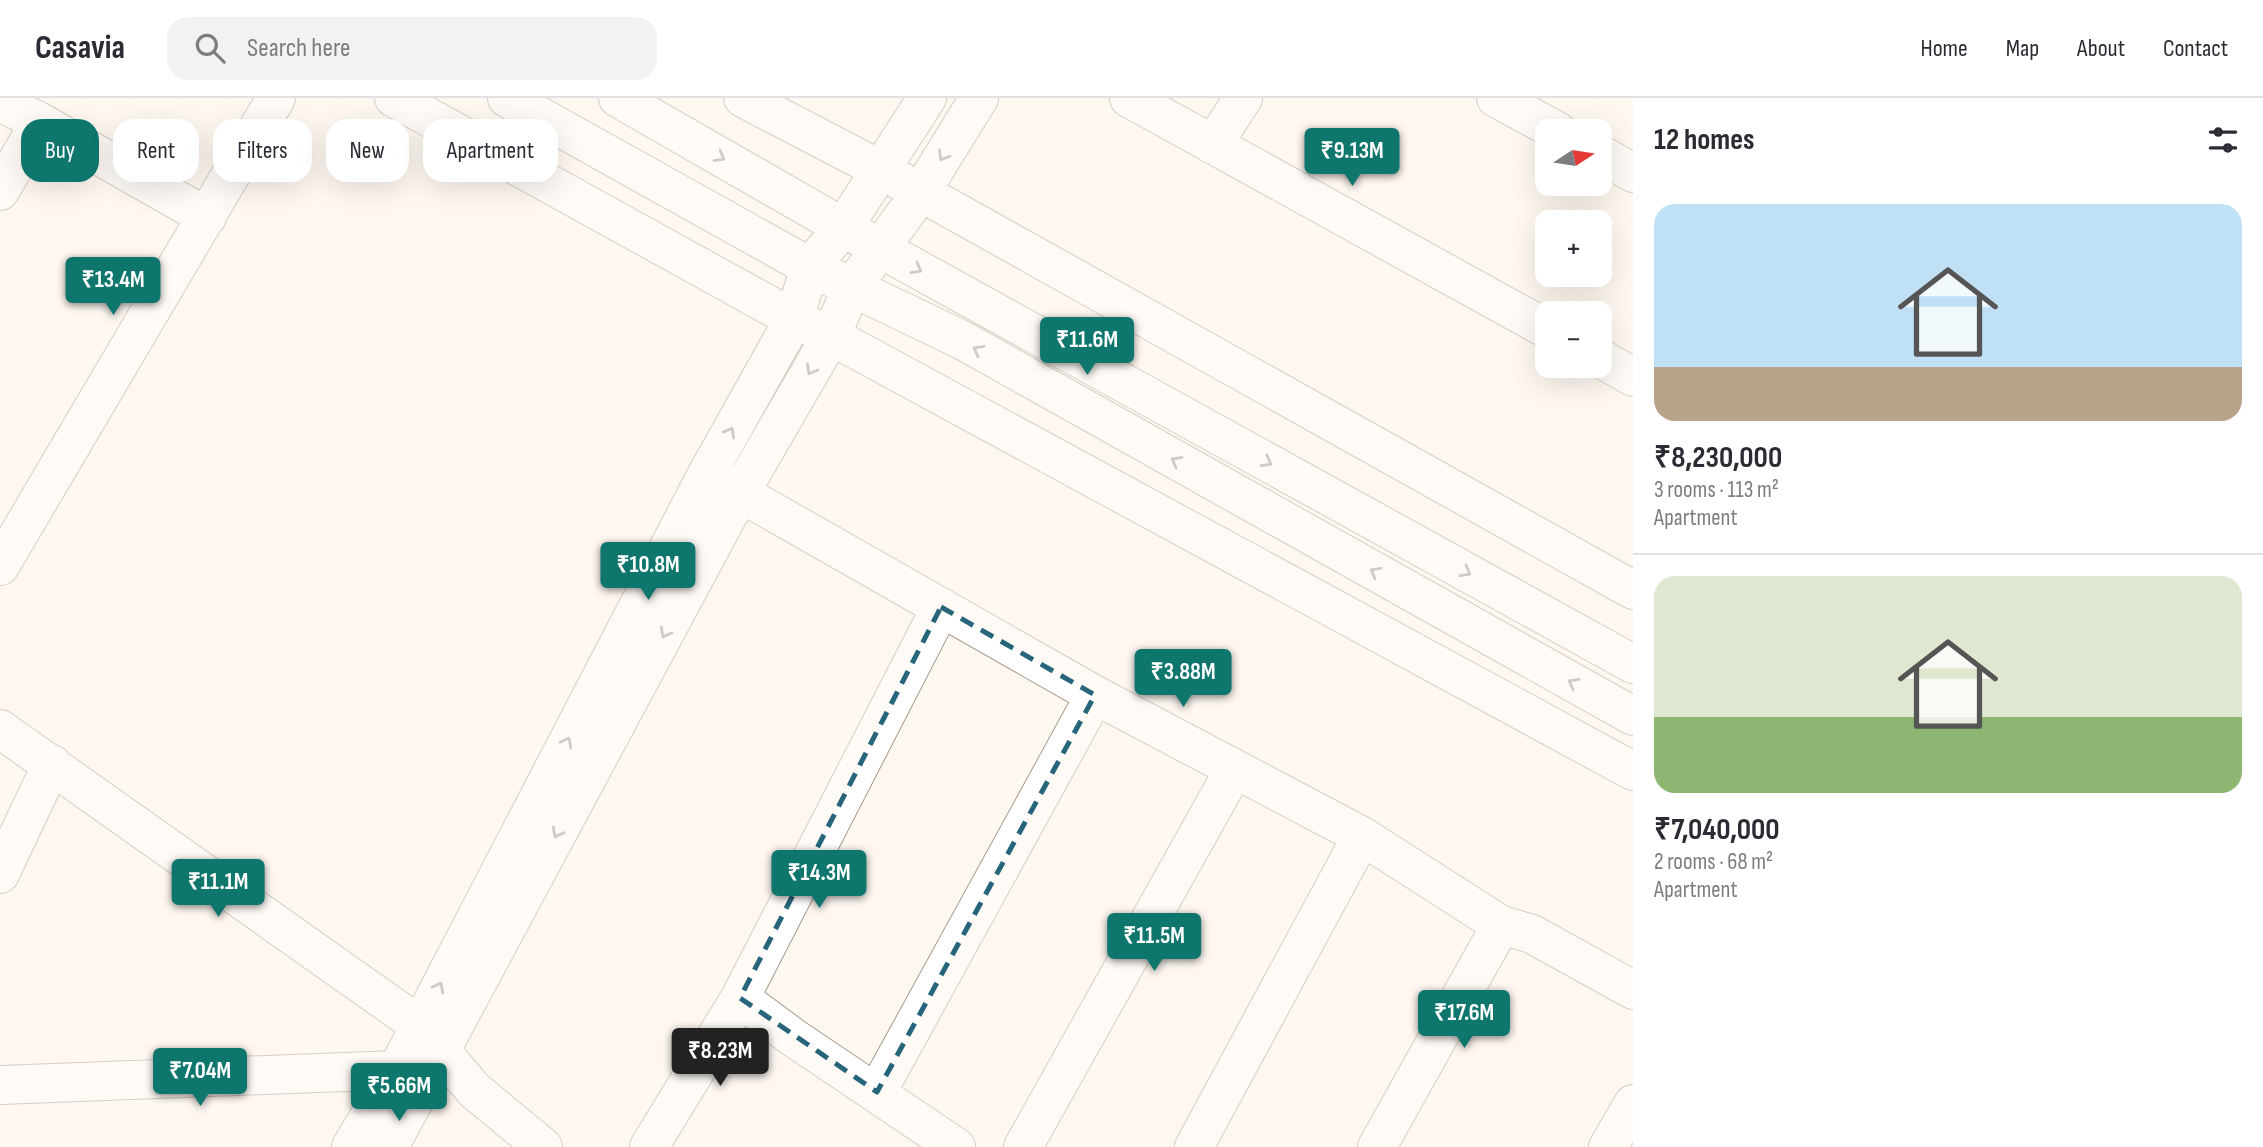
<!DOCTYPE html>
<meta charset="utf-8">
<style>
body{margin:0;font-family:"Sofia Sans Condensed",sans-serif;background:#f2f2f3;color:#2b2b33;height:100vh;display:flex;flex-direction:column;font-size:26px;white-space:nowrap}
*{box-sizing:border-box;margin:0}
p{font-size:23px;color:#7c7c81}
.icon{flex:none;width:38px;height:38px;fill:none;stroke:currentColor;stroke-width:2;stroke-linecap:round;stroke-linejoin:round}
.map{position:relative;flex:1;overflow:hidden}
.panel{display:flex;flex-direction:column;background:#fff;width:630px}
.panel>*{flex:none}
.top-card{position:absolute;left:21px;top:21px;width:665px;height:63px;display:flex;gap:14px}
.needle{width:46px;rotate:78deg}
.buttons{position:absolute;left:1535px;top:21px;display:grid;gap:14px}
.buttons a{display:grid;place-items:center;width:77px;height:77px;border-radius:14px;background:#fff;box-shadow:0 7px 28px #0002;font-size:35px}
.price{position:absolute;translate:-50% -60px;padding:0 16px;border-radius:7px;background:#0f766e;color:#fff;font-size:23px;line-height:46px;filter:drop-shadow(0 2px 4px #0008)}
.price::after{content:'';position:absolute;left:50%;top:42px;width:21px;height:16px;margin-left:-10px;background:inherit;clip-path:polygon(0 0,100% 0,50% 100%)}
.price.active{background:#222;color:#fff}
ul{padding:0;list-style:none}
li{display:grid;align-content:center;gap:14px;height:371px;padding:0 21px}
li+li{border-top:2px solid #e1e1e2}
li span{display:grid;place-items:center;height:217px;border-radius:21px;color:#555}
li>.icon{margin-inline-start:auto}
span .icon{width:126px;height:126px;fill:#fffc;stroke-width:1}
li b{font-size:30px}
h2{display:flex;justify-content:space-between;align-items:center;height:84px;padding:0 21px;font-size:30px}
.pill{padding:0 24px;border-radius:21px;background:#fff;box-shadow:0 7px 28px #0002;font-size:24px;line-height:63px}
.pill.active{background:#0f766e;color:#fff}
header{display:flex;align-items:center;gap:42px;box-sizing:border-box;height:98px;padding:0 35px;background:#fff;border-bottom:2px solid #e1e1e2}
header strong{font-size:33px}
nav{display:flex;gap:38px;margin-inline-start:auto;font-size:24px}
.search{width:490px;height:63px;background:#f2f2f3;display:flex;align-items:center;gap:18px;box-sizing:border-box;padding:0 24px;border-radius:21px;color:#7c7c81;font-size:26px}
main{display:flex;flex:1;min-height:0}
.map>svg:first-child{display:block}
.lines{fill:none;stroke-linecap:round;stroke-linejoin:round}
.minor-casing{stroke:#a99b8d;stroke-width:40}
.minor{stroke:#fff;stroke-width:38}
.oneway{stroke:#989693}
.marked{fill:none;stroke:#26657a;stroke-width:5;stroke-dasharray:14 9;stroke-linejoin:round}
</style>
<header>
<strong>Casavia</strong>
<div class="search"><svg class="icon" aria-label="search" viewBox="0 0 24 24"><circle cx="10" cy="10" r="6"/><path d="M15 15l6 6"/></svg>Search here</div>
<nav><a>Home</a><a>Map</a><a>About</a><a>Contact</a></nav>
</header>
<main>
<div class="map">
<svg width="1633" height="1049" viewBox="0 0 1633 1049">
<rect width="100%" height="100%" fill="#fef8f1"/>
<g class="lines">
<g class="minor-casing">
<path id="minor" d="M 394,0 L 794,221 L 831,238 L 1633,673
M 507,0 L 810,169 L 962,242 L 1633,618
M 618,0 L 881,151 L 1633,566
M 743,0 L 881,72 L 1633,492
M 1129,0 L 1547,231
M 1496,0 L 1557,33
M 0,4 L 40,24 L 207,119
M 1213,47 L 1243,0
M 1600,56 L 1633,75
M 0,93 L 40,24
M 1600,260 L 1633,279
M 719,383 L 1095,597 L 1362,738 L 1501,827 L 1532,836 L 1633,892
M 0,468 L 276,0
M 941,509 L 740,900 L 794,940 L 956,1049
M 0,631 L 419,927 L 474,992 L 543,1049
M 0,776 L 52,666
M 0,987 L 397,972
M 877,994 L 1095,597
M 351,1049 L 397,972 L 707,376 L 794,221 L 810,169 L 843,130 L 927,0
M 389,1049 L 740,395 L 831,238 L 852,189 L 921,94 L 979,0
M 649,1049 L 740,900
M 1023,1049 L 1234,672
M 1194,1049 L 1362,738
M 1377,1049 L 1501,827
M 1608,1049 L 1633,1006"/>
</g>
<use href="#minor" class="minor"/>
</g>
<defs><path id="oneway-chevron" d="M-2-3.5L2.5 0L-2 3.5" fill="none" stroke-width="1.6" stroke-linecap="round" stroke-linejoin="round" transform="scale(1.75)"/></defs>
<g class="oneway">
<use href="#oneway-chevron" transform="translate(943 58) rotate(121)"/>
<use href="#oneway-chevron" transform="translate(720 59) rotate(30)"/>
<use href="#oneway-chevron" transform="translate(917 171) rotate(29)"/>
<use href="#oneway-chevron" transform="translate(978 252) rotate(-151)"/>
<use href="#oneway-chevron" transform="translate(811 272) rotate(120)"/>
<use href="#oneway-chevron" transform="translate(730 334) rotate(-61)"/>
<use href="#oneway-chevron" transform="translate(1176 363) rotate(-151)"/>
<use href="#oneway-chevron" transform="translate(1267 364) rotate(29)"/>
<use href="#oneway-chevron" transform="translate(1375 474) rotate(-151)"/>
<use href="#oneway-chevron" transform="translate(1466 474) rotate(29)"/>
<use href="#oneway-chevron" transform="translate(665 535) rotate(118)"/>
<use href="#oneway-chevron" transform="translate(1573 585) rotate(-151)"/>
<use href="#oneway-chevron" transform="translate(567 644) rotate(-62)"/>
<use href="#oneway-chevron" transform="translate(557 735) rotate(118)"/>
<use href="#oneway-chevron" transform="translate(439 889) rotate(-62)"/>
</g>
<path d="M0 0H1633V1049H0ZM 941,509 L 1095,597 L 877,994 L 740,900 Z" fill="#fef8f1" fill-opacity=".55" fill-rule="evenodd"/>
<path class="marked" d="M 941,509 L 1095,597 L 877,994 L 740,900 Z"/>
</svg>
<div class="buttons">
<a><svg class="needle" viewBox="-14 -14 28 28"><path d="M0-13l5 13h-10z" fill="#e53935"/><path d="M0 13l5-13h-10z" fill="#7c7c81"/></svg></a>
<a>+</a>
<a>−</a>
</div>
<b class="price" style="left:1352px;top:90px">₹9.13M</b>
<b class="price" style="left:113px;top:219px">₹13.4M</b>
<b class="price" style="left:1087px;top:279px">₹11.6M</b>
<b class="price" style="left:648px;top:504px">₹10.8M</b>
<b class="price" style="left:1183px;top:611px">₹3.88M</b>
<b class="price" style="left:819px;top:812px">₹14.3M</b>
<b class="price" style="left:218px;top:821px">₹11.1M</b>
<b class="price" style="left:1154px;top:875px">₹11.5M</b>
<b class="price" style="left:1464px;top:952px">₹17.6M</b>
<b class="price active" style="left:720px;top:990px">₹8.23M</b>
<b class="price" style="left:200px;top:1010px">₹7.04M</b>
<b class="price" style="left:399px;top:1025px">₹5.66M</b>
<div class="top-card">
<a class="pill active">Buy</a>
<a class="pill">Rent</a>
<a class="pill">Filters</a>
<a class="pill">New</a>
<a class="pill">Apartment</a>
</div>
</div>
<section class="panel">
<h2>12 homes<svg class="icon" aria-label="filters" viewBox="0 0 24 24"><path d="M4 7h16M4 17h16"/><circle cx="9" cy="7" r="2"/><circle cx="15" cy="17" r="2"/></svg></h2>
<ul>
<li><span style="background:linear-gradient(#bfe0f5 75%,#b9a48a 0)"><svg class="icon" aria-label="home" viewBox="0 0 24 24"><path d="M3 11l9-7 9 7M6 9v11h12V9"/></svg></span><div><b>₹8,230,000</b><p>3 rooms · 113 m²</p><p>Apartment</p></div></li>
<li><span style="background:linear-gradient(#dfe7d0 65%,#8fb573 0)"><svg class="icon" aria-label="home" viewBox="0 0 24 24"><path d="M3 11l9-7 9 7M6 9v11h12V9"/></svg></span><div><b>₹7,040,000</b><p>2 rooms · 68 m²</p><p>Apartment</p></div></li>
</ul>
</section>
</main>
